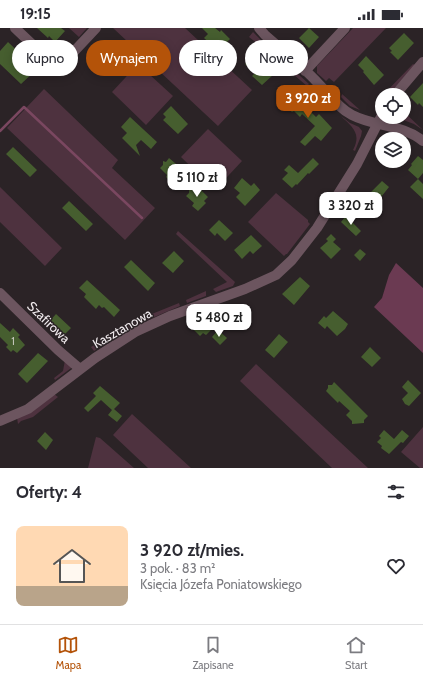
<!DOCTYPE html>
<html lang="pl">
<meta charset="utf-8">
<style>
body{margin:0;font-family:Cabin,sans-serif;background:#f2f2f3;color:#2b2b33;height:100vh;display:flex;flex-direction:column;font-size:15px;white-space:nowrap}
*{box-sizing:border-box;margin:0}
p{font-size:13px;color:#7c7c81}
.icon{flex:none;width:22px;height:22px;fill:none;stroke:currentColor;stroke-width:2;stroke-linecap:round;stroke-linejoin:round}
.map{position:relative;height:440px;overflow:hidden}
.side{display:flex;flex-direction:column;background:#fff;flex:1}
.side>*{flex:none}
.hud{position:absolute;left:12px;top:12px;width:399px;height:36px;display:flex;gap:8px}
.fabs{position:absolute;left:375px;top:60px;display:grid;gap:8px}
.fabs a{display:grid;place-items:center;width:36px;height:36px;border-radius:50%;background:#fff;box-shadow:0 2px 10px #0003;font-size:20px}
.price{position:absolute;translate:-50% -34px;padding:0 9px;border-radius:8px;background:#fff;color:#222;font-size:13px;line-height:26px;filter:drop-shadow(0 1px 2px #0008)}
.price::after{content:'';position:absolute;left:50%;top:24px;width:12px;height:9px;margin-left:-6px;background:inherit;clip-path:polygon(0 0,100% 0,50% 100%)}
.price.current{background:#b45309;color:#fff}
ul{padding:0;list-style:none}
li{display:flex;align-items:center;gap:12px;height:100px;padding:0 16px}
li+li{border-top:1px solid #e1e1e2}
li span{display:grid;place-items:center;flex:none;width:112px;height:80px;border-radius:8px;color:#555}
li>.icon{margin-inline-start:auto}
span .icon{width:48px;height:48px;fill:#fffc;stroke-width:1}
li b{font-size:17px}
h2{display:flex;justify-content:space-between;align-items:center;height:48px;padding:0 16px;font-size:17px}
.chip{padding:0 14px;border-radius:18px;background:#fff;box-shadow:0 2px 10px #0003;font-size:14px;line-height:36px}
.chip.current{background:#b45309;color:#fff}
.status{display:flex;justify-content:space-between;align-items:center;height:28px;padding:0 20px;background:#fff;direction:ltr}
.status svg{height:11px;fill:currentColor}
.dock{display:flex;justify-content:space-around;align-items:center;height:56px;border-top:1px solid #e1e1e2;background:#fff;font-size:11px;color:#7c7c81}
.dock a{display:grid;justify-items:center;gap:2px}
.dock .current{color:#b45309}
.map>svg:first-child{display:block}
.green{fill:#4e323f}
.forest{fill:#6b3a52}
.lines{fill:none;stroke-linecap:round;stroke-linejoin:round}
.stream{stroke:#7a4760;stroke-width:2.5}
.building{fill:#465e2f}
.minor{stroke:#6c555f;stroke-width:10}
.labels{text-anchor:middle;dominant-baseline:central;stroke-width:3;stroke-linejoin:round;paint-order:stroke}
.number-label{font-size:11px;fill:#c6c8be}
.street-label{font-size:13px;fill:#f1ebee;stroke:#2b2326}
</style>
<div class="status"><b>19:15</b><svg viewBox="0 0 49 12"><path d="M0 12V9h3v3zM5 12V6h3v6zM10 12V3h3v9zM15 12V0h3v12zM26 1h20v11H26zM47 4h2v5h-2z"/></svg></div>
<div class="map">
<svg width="423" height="440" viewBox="0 0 423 440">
<rect width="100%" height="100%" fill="#2b2326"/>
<path class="green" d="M 69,0 L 87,0 L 79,9 Z
M 113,0 L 185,0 L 252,62 L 218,98 Z
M 353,0 L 386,0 L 334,54 L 329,50 L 326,53 L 317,45 L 317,38 Z
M 253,4 L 266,17 L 263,20 L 249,9 Z
M 276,26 L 309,56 L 307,58 L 273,29 Z
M 138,36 L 173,68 L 146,97 L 112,64 Z
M 413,36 L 415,37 L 388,67 L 383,67 Z
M 44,61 L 118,132 L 112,140 L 155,180 L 125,212 L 7,100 Z
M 342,66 L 360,82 L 350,78 L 341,69 Z
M 404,84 L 423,102 L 414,96 L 395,89 L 404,89 Z
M 341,88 L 350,95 L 359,99 L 362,103 L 361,108 L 355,123 L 353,122 C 362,105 352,99 341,88 Z
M 208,101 L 242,133 L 215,162 L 181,129 Z
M 0,159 L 62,220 L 45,238 L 0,194 Z
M 276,165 L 308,192 L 308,194 L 310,196 L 287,226 L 286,226 L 284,228 L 248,194 Z
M 178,203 L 235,254 L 233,258 L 216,264 L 213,261 L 227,254 L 176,206 Z
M 206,263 L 206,268 L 187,275 L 186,272 Z
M 179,275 L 180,278 L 145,293 L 125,303 L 122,300 L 137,292 Z
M 115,304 L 118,307 L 94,323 L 91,319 Z
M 65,332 L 74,338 L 55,352 L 54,350 L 63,343 Z
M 256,336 L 368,440 L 332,440 L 240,353 Z
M 54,366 L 58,369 L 33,389 L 21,393 L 18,396 L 17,390 Z
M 132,386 L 191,440 L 148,440 L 113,407 Z
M 423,399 L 423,440 L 420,440 L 401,424 Z
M 96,409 L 100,410 L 134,440 L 88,440 Z"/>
<path class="forest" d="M 396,235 L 423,260 L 423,325 L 374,279 L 382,270 L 389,247 Z"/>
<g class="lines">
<path class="stream" d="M 0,103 L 24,79 L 142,190"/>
</g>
<path class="building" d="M 37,0 L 61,0 L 65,3 L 55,14 L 49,8 L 48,10 Z
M 202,0 L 215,0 L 220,4 L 221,2 L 230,11 L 224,17 L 227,20 L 222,26 L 204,10 L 208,6 Z
M 309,0 L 319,9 L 309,20 L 299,10 Z
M 404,5 L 414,15 L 398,32 L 390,24 L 392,23 L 389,20 Z
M 8,14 L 29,34 L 29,38 L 35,43 L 21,56 L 0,36 L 0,23 Z
M 109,24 L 111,27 L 114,24 L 130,39 L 122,47 L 114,39 L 110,44 L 102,36 L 105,33 L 103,31 Z
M 366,28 L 384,47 L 374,57 L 363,44 L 364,43 L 358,37 Z
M 252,29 L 273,47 L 262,57 L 252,48 L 255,45 L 245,36 Z
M 423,55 L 423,79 L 419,75 L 418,77 L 410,69 Z
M 293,64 L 303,73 L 302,75 L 316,89 L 319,86 L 332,100 L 321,113 L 315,108 L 305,118 L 300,114 L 315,98 L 302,86 L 300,89 L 294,83 L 292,84 L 282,75 Z
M 171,78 L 188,96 L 178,106 L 163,92 L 166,89 L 163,86 Z
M 130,89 L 157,114 L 151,121 L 141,112 L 136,117 L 140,128 L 122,110 L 127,105 L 121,99 Z
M 13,119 L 37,142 L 30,149 L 6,126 Z
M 418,128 L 423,132 L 423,145 L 418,151 L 408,142 L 412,137 L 411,136 Z
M 169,130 L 182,141 L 176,147 L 177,149 L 172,155 L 166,149 L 167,147 L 160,140 L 163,137 L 163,133 L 166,134 Z
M 313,130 L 319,136 L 309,146 L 308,145 L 297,157 L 296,156 L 292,160 L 282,151 L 288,145 L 284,142 L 289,137 L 298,145 Z
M 242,150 L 251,158 L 254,155 L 260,162 L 245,178 L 236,169 L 240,165 L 234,160 Z
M 418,151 L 423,156 L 423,171 L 410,159 Z
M 382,153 L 389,159 L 377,174 L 369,166 Z
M 196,157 L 208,169 L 204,173 L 206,175 L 198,183 L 192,178 L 194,175 L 186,168 L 189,165 L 189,162 L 192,161 Z
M 69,173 L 93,196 L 86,203 L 62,180 Z
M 346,188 L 361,203 L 356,208 L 341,194 Z
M 219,192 L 233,205 L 225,213 L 217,205 L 215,208 L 209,202 Z
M 331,206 L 336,211 L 333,214 L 341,221 L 331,231 L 320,220 L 328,213 L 326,211 Z
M 251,207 L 262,218 L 253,226 L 250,223 L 242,231 L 234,222 Z
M 360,221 L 366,226 L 360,233 L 354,227 Z
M 174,223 L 184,233 L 173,245 L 162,235 Z
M 131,232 L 155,255 L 148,263 L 124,239 Z
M 300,249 L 310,258 L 294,277 L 282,266 Z
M 87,252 L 120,282 L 114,289 L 104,279 L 102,280 L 99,277 L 96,281 L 84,269 L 86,266 L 79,260 Z
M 333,283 L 348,296 L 345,301 L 337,308 L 327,298 L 325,301 L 318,295 L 324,288 L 326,290 Z
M 56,286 L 71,300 L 62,309 L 48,295 Z
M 200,292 L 211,302 L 206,307 L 203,305 L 200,308 L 192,300 Z
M 0,295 L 10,304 L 13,300 L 20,307 L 18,309 L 25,317 L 17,325 L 13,322 L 11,324 L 6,319 L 8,317 L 0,309 Z
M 218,302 L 227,310 L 220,317 L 212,309 Z
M 279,306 L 288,314 L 274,330 L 265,322 Z
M 370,319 L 381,330 L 372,339 L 361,329 Z
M 38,325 L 48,333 L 27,355 L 18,346 Z
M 408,352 L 421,365 L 409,378 L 405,376 L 402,371 L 408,365 L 402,359 Z
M 334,354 L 368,388 L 364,392 L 364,395 L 352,396 L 352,393 L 346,387 L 350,383 L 339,373 L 338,375 L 326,363 L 328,360 L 328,357 L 332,357 Z
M 100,358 L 120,375 L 114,381 L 122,388 L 117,394 L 108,387 L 112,382 L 101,372 L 88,384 L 84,380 L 96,368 L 93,365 Z
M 384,402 L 394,411 L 402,402 L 409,408 L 403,415 L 401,414 L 389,426 L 381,420 L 382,418 L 377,414 L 381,410 L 379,408 Z
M 45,404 L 53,412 L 46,422 L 37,413 Z"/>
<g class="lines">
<path class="minor" d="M 15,0 L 52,35
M 259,0 L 265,7 C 282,22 301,37 317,54 C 328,65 338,80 352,87 C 375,99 402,96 423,113
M 66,32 L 96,0
M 305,43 L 345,0
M 395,67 L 423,34
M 0,265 L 58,322 L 80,341
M 0,393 L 28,381 L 95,330 L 135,304 L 170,288 L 245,261 L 276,247 L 292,232 L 317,200 L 357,136 L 382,87"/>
</g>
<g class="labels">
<g class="number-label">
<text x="13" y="313">1</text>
</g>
<g class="street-label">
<text transform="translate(49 294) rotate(44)">Szafirowa</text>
<text transform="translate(122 300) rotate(-30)">Kasztanowa</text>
</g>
</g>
</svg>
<div class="fabs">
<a><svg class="icon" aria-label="locate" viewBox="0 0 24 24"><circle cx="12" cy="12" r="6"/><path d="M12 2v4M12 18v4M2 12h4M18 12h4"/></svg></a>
<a><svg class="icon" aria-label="layers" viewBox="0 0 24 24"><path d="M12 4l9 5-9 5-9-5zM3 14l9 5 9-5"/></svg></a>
</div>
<b class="price current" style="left:308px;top:91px">3 920 zł</b>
<b class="price" style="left:197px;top:170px">5 110 zł</b>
<b class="price" style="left:351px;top:198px">3 320 zł</b>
<b class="price" style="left:219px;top:310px">5 480 zł</b>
<div class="hud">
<a class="chip">Kupno</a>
<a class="chip current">Wynajem</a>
<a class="chip">Filtry</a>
<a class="chip">Nowe</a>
</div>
</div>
<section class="side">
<h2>Oferty: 4<svg class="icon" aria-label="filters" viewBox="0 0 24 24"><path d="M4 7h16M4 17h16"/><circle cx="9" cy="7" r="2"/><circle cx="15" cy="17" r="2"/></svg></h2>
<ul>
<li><span style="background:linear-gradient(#ffd9b3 75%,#b9a48a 0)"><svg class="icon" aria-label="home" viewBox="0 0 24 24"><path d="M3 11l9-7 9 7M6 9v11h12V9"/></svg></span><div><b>3 920 zł/mies.</b><p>3 pok. · 83 m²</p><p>Księcia Józefa Poniatowskiego</p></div><svg class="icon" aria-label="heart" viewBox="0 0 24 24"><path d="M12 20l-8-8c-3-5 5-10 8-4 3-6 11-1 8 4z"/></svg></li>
</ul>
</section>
<nav class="dock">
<a class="current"><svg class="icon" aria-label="map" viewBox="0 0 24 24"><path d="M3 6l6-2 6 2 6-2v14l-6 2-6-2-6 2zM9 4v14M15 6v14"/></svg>Mapa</a>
<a><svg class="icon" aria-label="saved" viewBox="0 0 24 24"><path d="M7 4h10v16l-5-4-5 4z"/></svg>Zapisane</a>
<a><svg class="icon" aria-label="home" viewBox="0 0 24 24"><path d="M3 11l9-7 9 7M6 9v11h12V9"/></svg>Start</a>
</nav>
